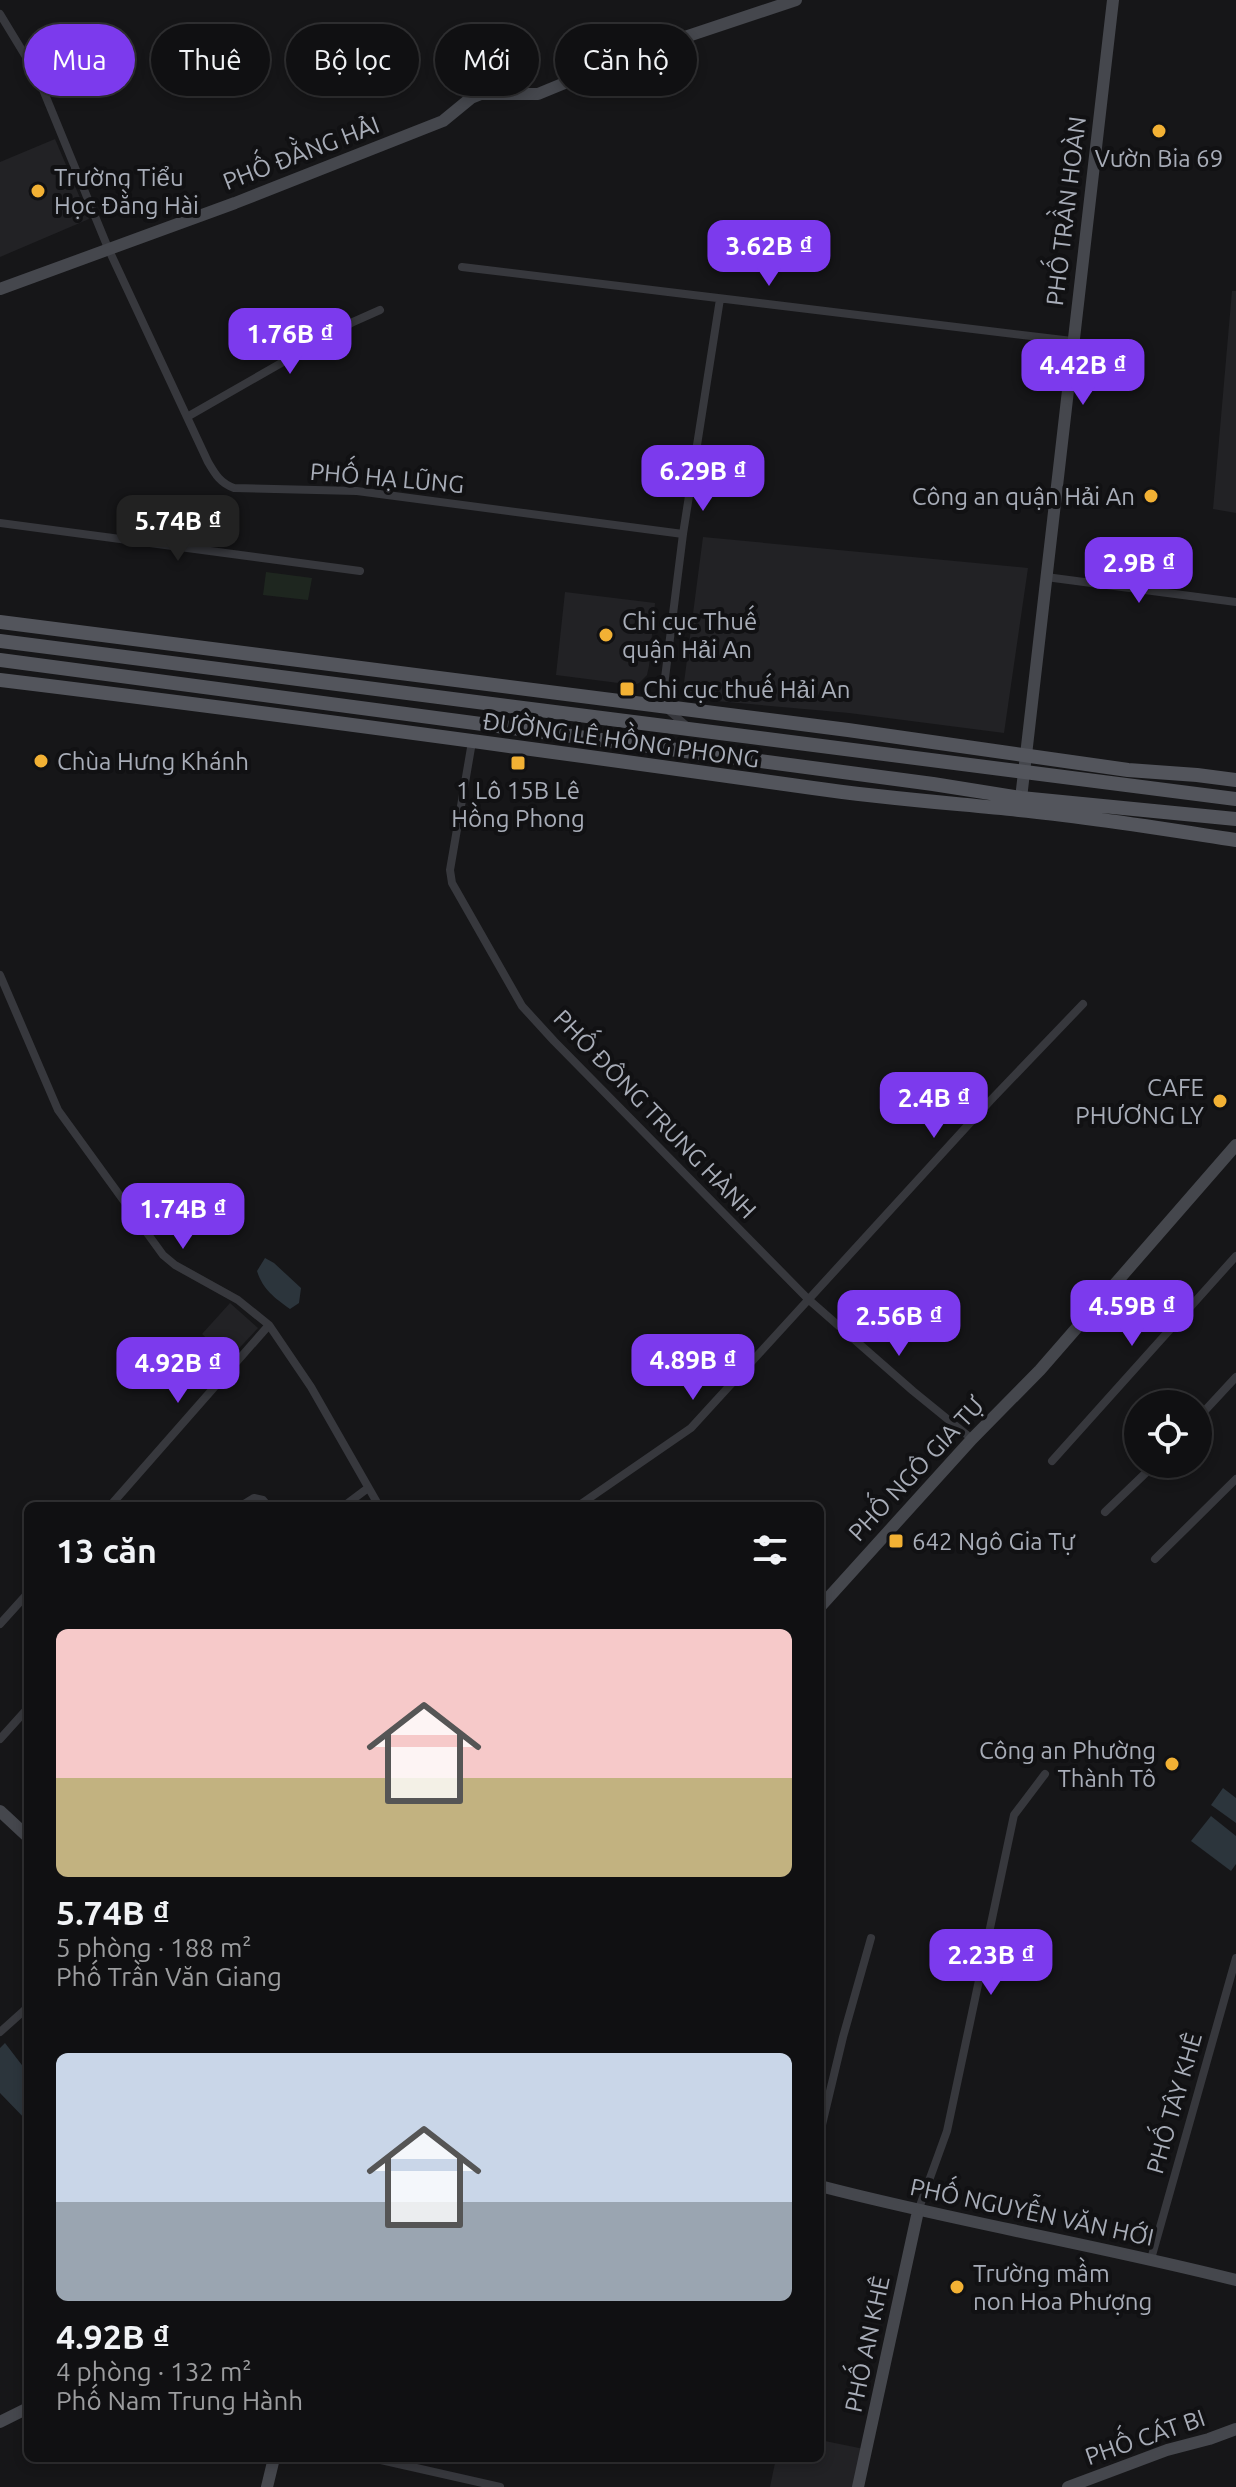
<!DOCTYPE html>
<html lang="vi">
<meta charset="utf-8">
<style>
body{margin:0;font-family:Ubuntu,sans-serif;background:#19191b;color:#f1f3f6;height:100vh;display:flex;flex-direction:column;font-size:30px;white-space:nowrap}
*{box-sizing:border-box;margin:0}
p{font-size:26px;color:#9c9d9f}
.icon{flex:none;width:44px;height:44px;fill:none;stroke:currentColor;stroke-width:2;stroke-linecap:round;stroke-linejoin:round}
.map{position:relative;flex:1;overflow:hidden}
.panel{position:absolute;left:24px;top:1502px;width:800px;height:960px;display:flex;flex-direction:column;background:#101012;border-radius:12px;box-shadow:0 4px 12px #0003,0 0 0 2px #303032}
.panel>*{flex:none}
.hud{position:absolute;left:24px;top:24px;width:800px;height:72px;display:flex;gap:16px}
.buttons{position:absolute;left:1124px;top:1390px;display:grid;gap:16px}
.buttons a{display:grid;place-items:center;width:88px;height:88px;border-radius:50%;background:#101012;box-shadow:0 4px 12px #0003,0 0 0 2px #303032;font-size:40px}
.price{position:absolute;translate:-50% -68px;padding:0 18px;border-radius:16px;background:#7c3aed;color:#fff;font-size:26px;line-height:52px;filter:drop-shadow(0 2px 4px #0008)}
.price::after{content:'';position:absolute;left:50%;top:48px;width:24px;height:18px;margin-left:-12px;background:inherit;clip-path:polygon(0 0,100% 0,50% 100%)}
.price.selected{background:#222;color:#fff}
ul{padding:0;list-style:none}
li{display:grid;align-content:center;gap:16px;height:424px;padding:0 32px}
li span{display:grid;place-items:center;height:248px;border-radius:12px;color:#555}
li>.icon{margin-inline-start:auto}
span .icon{width:144px;height:144px;fill:#fffc;stroke-width:1}
li b{font-size:34px}
h2{display:flex;justify-content:space-between;align-items:center;height:96px;padding:0 32px;font-size:34px}
.pill{padding:0 28px;border-radius:36px;background:#101012;box-shadow:0 4px 12px #0003,0 0 0 2px #303032;font-size:28px;line-height:72px}
.pill.selected{background:#7c3aed;color:#fff}
.map>svg:first-child{display:block}
.built{fill:#222225}
.green{fill:#1e261f}
.water{fill:#2c353c}
.lines{fill:none;stroke-linecap:round;stroke-linejoin:round}
.street{stroke:#37383d;stroke-width:8}
.secondary{stroke:#45474d;stroke-width:12}
.primary{stroke:#53555c;stroke-width:14}
.poi-dot{fill:#f2b134;stroke:#111113;stroke-width:3}
.labels{text-anchor:middle;dominant-baseline:central;stroke-width:8;stroke-linejoin:round;paint-order:stroke}
.street-label{font-size:24px;fill:#a8adb8;stroke:#111113}
.poi-label{font-size:24px;fill:#a8adb8;stroke:#111113;text-anchor:start}
</style>
<div class="map">
<svg width="1236" height="2487" viewBox="0 0 1236 2487">
<rect width="100%" height="100%" fill="#161618"/>
<path class="built" d="M 55,139 L 89,219 L 0,257 L 0,162 Z
M 1232,291 L 1236,291 L 1236,513 L 1213,509 Z
M 703,537 L 1028,568 L 1004,733 L 849,713 L 682,698 Z
M 565,592 L 655,603 L 649,666 L 647,675 L 639,683 L 634,685 L 556,675 Z
M 230,1303 L 258,1328 L 229,1359 L 202,1334 Z
M 820,2440 L 869,2450 L 861,2487 L 770,2487 L 776,2458 L 820,2458 Z"/>
<path class="green" d="M 266,572 L 312,578 L 308,600 L 263,595 Z"/>
<path class="water" d="M 265,1258 L 274,1263 L 301,1288 L 299,1303 L 290,1309 C 275,1298 263,1290 257,1271 Z
M 1223,1788 L 1236,1798 L 1236,1823 L 1211,1805 Z
M 1211,1816 L 1236,1836 L 1236,1864 L 1231,1871 L 1191,1841 Z
M 5,2043 L 28,2073 L 28,2122 L 0,2093 L 0,2048 Z"/>
<g class="lines">
<path class="street" d="M 0,14 L 37,75 L 108,248 L 208,462 C 215,474 220,483 234,488 L 357,491 L 683,534
M 462,267 L 1072,341
M 187,417 L 353,322 L 380,310
M 0,523 L 360,571
M 1046,577 L 1236,602
M 689,728 L 666,708 L 663,694 L 683,534 L 720,299
M 472,742 L 450,870 L 452,883 L 522,1006 L 554,1041 L 808,1299 L 913,1391 L 972,1439
M 0,975 L 58,1110 L 163,1255 L 175,1265 L 238,1300 L 269,1325 L 311,1387 L 379,1506
M 1198,1418 L 1236,1377
M 1052,1461 L 1236,1256
M 110,1506 L 269,1325
M 241,1506 L 254,1498 L 263,1500 L 268,1506
M 344,1506 L 368,1488
M 578,1506 L 691,1428 L 990,1101 L 1083,1004
M 1105,1512 L 1155,1464
M 1155,1559 L 1236,1479
M 0,1624 L 28,1593
M 0,1739 L 28,1708
M 0,2032 L 28,2007
M 820,2133 L 843,2037 L 871,1938
M 918,2211 L 947,2131 L 1014,1815 L 1045,1774
M 1151,2259 L 1236,1958
M 372,2458 L 500,2487"/>
<path class="secondary" d="M 0,289 L 235,203 L 443,121 L 471,98 L 481,94 L 538,94 L 640,52 L 796,0
M 1020,807 L 1113,0
M 820,1607 L 972,1439 L 1040,1370 L 1236,1145
M 0,1811 L 28,1837
M 820,2186 C 958,2222 1098,2245 1236,2280
M 0,2422 L 28,2408
M 267,2487 L 274,2458
M 858,2487 L 918,2211
M 1068,2487 L 1167,2450 L 1209,2439 L 1236,2429"/>
<path class="primary" d="M 0,622 L 848,730 L 1128,770 L 1197,775 L 1236,780
M 0,641 L 1236,799
M 0,660 L 933,784 L 1021,798 L 1236,819
M 0,680 C 272,713 542,750 813,788 C 881,798 950,803 1019,810 C 1091,817 1164,829 1236,840"/>
</g>
<g class="poi-dot">
<circle cx="1159" cy="131" r="8"/>
<circle cx="38" cy="191" r="8"/>
<circle cx="1151" cy="496" r="8"/>
<circle cx="606" cy="635" r="8"/>
<rect x="619" y="681" width="16" height="16" rx="4"/>
<circle cx="41" cy="761" r="8"/>
<rect x="510" y="755" width="16" height="16" rx="4"/>
<circle cx="1220" cy="1101" r="8"/>
<rect x="888" y="1533" width="16" height="16" rx="4"/>
<circle cx="1172" cy="1764" r="8"/>
<circle cx="957" cy="2287" r="8"/>
</g>
<g class="labels">
<g class="street-label">
<text transform="translate(301 153) rotate(-21)">PHỐ ĐẰNG HẢI</text>
<text transform="translate(1066 211) rotate(-83)">PHỐ TRẦN HOÀN</text>
<text transform="translate(387 478) rotate(5)">PHỐ HẠ LŨNG</text>
<text transform="translate(621 740) rotate(8)">ĐƯỜNG LÊ HỒNG PHONG</text>
<text transform="translate(655 1114) rotate(46)">PHỐ ĐÔNG TRUNG HÀNH</text>
<text transform="translate(916 1469) rotate(-47)">PHỐ NGÔ GIA TỰ</text>
<text transform="translate(1174 2103) rotate(-74)">PHỐ TÂY KHÊ</text>
<text transform="translate(1032 2212) rotate(12)">PHỐ NGUYỄN VĂN HỚI</text>
<text transform="translate(867 2344) rotate(-78)">PHỐ AN KHÊ</text>
<text transform="translate(1145 2437) rotate(-19)">PHỐ CÁT BI</text>
</g>
<g class="poi-label">
<text x="1159" y="158" text-anchor="middle">Vườn Bia 69</text>
<text x="54" y="177">Trường Tiểu<tspan x="54" dy="28">Học Đằng Hài</tspan></text>
<text x="1135" y="496" text-anchor="end">Công an quận Hải An</text>
<text x="622" y="621">Chi cục Thuế<tspan x="622" dy="28">quận Hải An</tspan></text>
<text x="643" y="689">Chi cục thuế Hải An</text>
<text x="57" y="761">Chùa Hưng Khánh</text>
<text x="518" y="790" text-anchor="middle">1 Lô 15B Lê<tspan x="518" dy="28">Hồng Phong</tspan></text>
<text x="1204" y="1087" text-anchor="end">CAFE<tspan x="1204" dy="28">PHƯƠNG LY</tspan></text>
<text x="912" y="1541">642 Ngô Gia Tự</text>
<text x="1156" y="1750" text-anchor="end">Công an Phường<tspan x="1156" dy="28">Thành Tô</tspan></text>
<text x="973" y="2273">Trường mầm<tspan x="973" dy="28">non Hoa Phượng</tspan></text>
</g>
</g>
</svg>
<div class="buttons">
<a><svg class="icon" aria-label="locate" viewBox="0 0 24 24"><circle cx="12" cy="12" r="6"/><path d="M12 2v4M12 18v4M2 12h4M18 12h4"/></svg></a>
</div>
<b class="price" style="left:769px;top:288px">3.62B ₫</b>
<b class="price" style="left:290px;top:376px">1.76B ₫</b>
<b class="price" style="left:1083px;top:407px">4.42B ₫</b>
<b class="price" style="left:703px;top:513px">6.29B ₫</b>
<b class="price selected" style="left:178px;top:563px">5.74B ₫</b>
<b class="price" style="left:1139px;top:605px">2.9B ₫</b>
<b class="price" style="left:934px;top:1140px">2.4B ₫</b>
<b class="price" style="left:183px;top:1251px">1.74B ₫</b>
<b class="price" style="left:1132px;top:1348px">4.59B ₫</b>
<b class="price" style="left:899px;top:1358px">2.56B ₫</b>
<b class="price" style="left:693px;top:1402px">4.89B ₫</b>
<b class="price" style="left:178px;top:1405px">4.92B ₫</b>
<b class="price" style="left:991px;top:1997px">2.23B ₫</b>
<div class="hud">
<a class="pill selected">Mua</a>
<a class="pill">Thuê</a>
<a class="pill">Bộ lọc</a>
<a class="pill">Mới</a>
<a class="pill">Căn hộ</a>
</div>
<section class="panel">
<h2>13 căn<svg class="icon" aria-label="filters" viewBox="0 0 24 24"><path d="M4 7h16M4 17h16"/><circle cx="9" cy="7" r="2"/><circle cx="15" cy="17" r="2"/></svg></h2>
<ul>
<li><span style="background:linear-gradient(#f6c9c9 60%,#c2b280 0)"><svg class="icon" aria-label="home" viewBox="0 0 24 24"><path d="M3 11l9-7 9 7M6 9v11h12V9"/></svg></span><div><b>5.74B ₫</b><p>5 phòng · 188 m²</p><p>Phố Trần Văn Giang</p></div></li>
<li><span style="background:linear-gradient(#c9d6e8 60%,#9aa5b1 0)"><svg class="icon" aria-label="home" viewBox="0 0 24 24"><path d="M3 11l9-7 9 7M6 9v11h12V9"/></svg></span><div><b>4.92B ₫</b><p>4 phòng · 132 m²</p><p>Phố Nam Trung Hành</p></div></li>
</ul>
</section>
</div>
